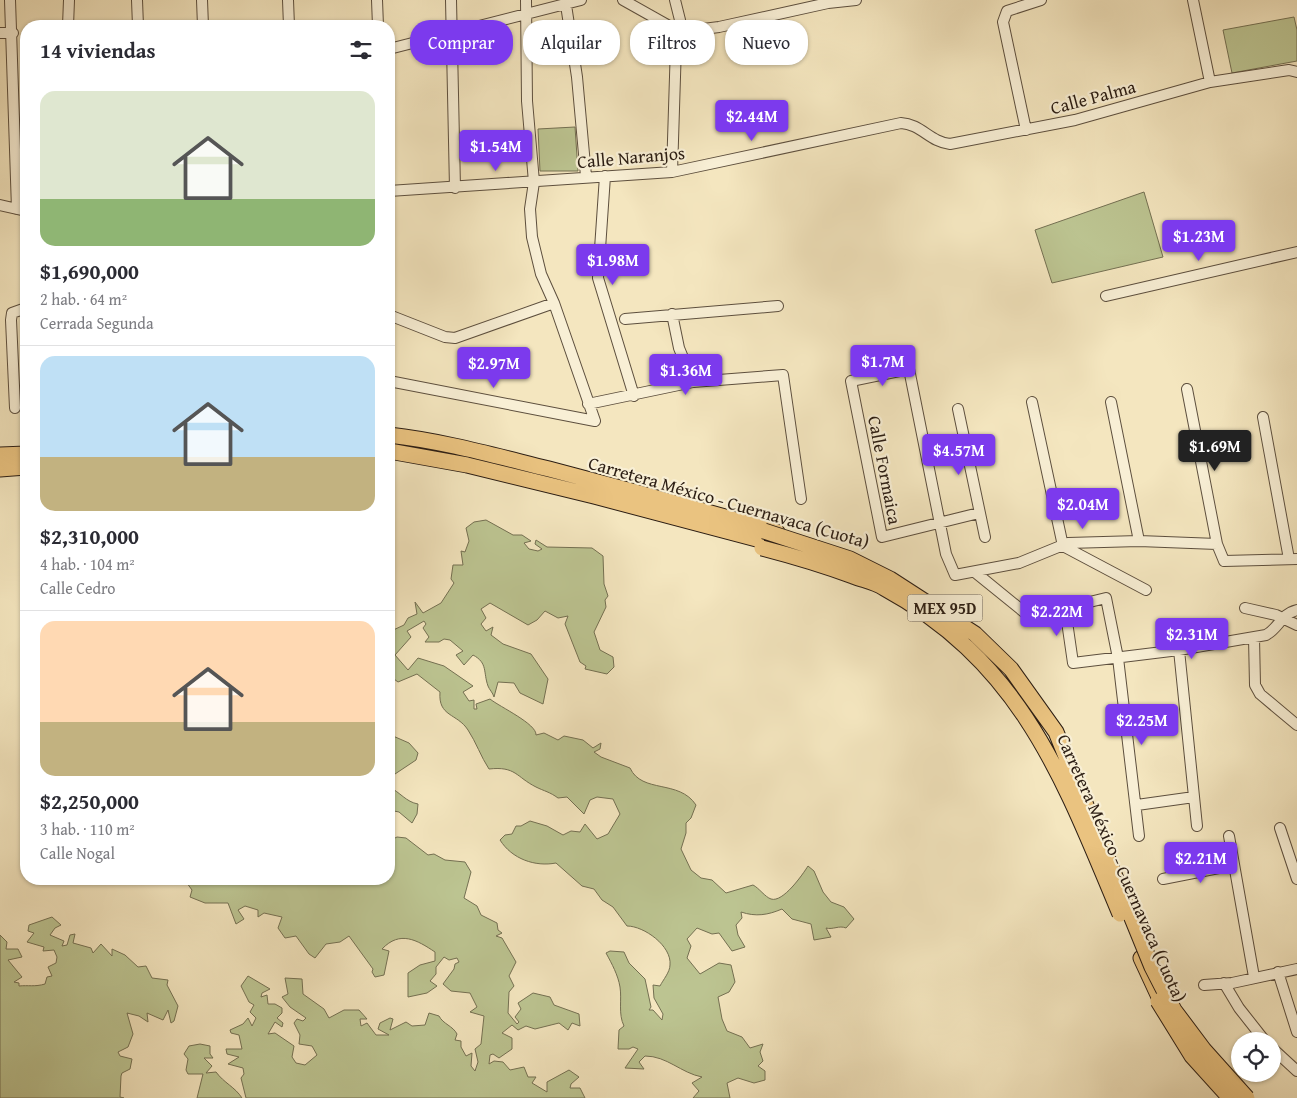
<!DOCTYPE html>
<html lang="es">
<meta charset="utf-8">
<style>
body{margin:0;font-family:"Gentium Book Plus",serif;background:#f7f7f7;color:#2b2b33;height:100vh;display:flex;flex-direction:column;font-size:19px;white-space:nowrap}
*{box-sizing:border-box;margin:0}
p{font-size:16px;color:#7c7c81}
.icon{flex:none;width:28px;height:28px;fill:none;stroke:currentColor;stroke-width:2;stroke-linecap:round;stroke-linejoin:round}
.map{position:relative;flex:1;overflow:hidden}
.side{position:absolute;left:20px;top:20px;width:375px;height:865px;display:flex;flex-direction:column;background:#fff;border-radius:20px;box-shadow:0 1px 4px #0004}
.side>*{flex:none}
.banner{position:absolute;left:410px;top:20px;width:475px;height:45px;display:flex;gap:10px}
.controls{position:absolute;left:1231px;top:1032px;display:grid;gap:10px}
.controls a{display:grid;place-items:center;width:50px;height:50px;border-radius:50%;background:#fff;box-shadow:0 1px 4px #0004;font-size:25px}
.price{position:absolute;translate:-50% -42px;padding:0 11px;border-radius:5px;background:#7c3aed;color:#fff;font-size:16px;line-height:32px;filter:drop-shadow(0 1px 2px #0008)}
.price::after{content:'';position:absolute;left:50%;top:30px;width:15px;height:11px;margin-left:-8px;background:inherit;clip-path:polygon(0 0,100% 0,50% 100%)}
.price.selected{background:#222;color:#fff}
ul{padding:0;list-style:none}
li{display:grid;align-content:center;gap:10px;height:265px;padding:0 20px}
li+li{border-top:1px solid #e1e1e2}
li span{display:grid;place-items:center;height:155px;border-radius:15px;color:#555}
li>.icon{margin-inline-start:auto}
span .icon{width:90px;height:90px;fill:#fffc;stroke-width:1}
li b{font-size:21px}
h2{display:flex;justify-content:space-between;align-items:center;height:60px;padding:0 20px;font-size:21px}
.chip{padding:0 18px;border-radius:20px;background:#fff;box-shadow:0 1px 4px #0004;font-size:18px;line-height:45px}
.chip.selected{background:#7c3aed;color:#fff}
.map>svg:first-child{display:block}
.green{fill:#bcc491;stroke:#747052}
.lines{fill:none;stroke-linecap:round;stroke-linejoin:round}
.minor-casing{stroke:#5d4f3e;stroke-width:12}
.highway-casing{stroke:#2b1d13;stroke-width:17}
.minor{stroke:#f8efd5;stroke-width:10}
.highway{stroke:#eac380;stroke-width:15}
.highway-bridge-casing{stroke:#2b1d13;stroke-width:17;stroke-linecap:butt}
.highway-bridge{stroke:#eac380;stroke-width:15}
.labels{text-anchor:middle;dominant-baseline:central;stroke-width:4.5;stroke-linejoin:round;paint-order:stroke}
.shield{fill:#f8efd5;stroke:#685c4d;stroke-width:1}
.shield-label{font-size:16px;font-weight:bold;fill:#2b1d13}
.street-label{font-size:18px;fill:#2b1d13;stroke:#f8efd5}
</style>
<div class="map">
<svg width="1297" height="1098" viewBox="0 0 1297 1098">
<rect width="100%" height="100%" fill="#f4e6bf"/>
<filter id="stains"><feTurbulence type="fractalNoise" baseFrequency=".004" numOctaves="4"/><feColorMatrix values="0 0 0 0 .2 0 0 0 0 .09 0 0 0 0 .02 0 0 0 .5 -.17"/></filter>
<radialGradient id="worn" r=".72"><stop offset=".6" stop-color="#630" stop-opacity="0"/><stop offset="1" stop-color="#630" stop-opacity=".3"/></radialGradient>
<path class="green" d="M 1294,17 L 1297,30 L 1297,61 L 1232,73 L 1223,30 Z
M 575,127 L 578,171 L 540,171 L 538,129 Z
M 1144,192 L 1163,257 L 1052,283 L 1035,230 Z
M 486,520 L 513,535 L 522,535 L 531,541 L 524,543 L 529,549 L 538,551 L 542,549 L 535,544 L 536,540 L 547,547 L 592,548 L 603,556 L 604,584 L 608,596 L 605,600 L 606,607 L 594,632 L 600,650 L 613,657 L 614,667 L 607,674 L 585,669 L 586,666 L 580,662 L 565,624 L 568,616 L 558,618 L 545,611 L 537,620 L 528,625 L 490,603 L 481,609 L 486,618 L 481,624 L 486,631 L 493,627 L 491,635 L 503,644 L 531,654 L 548,679 L 543,704 L 520,693 L 514,683 L 498,682 L 494,697 C 493,693 489,689 488,686 C 483,672 488,663 473,655 L 464,665 L 456,655 L 463,651 L 450,640 L 444,639 L 439,642 L 425,642 L 429,637 L 423,628 L 426,624 L 424,621 L 407,631 L 411,637 L 395,655 L 408,670 L 418,658 L 444,666 L 473,686 L 463,692 L 469,701 L 474,700 L 474,709 L 477,709 L 476,704 L 490,699 C 500,707 537,724 536,735 L 544,733 L 558,740 L 564,736 L 583,740 L 593,748 L 601,743 L 600,749 L 594,752 L 601,757 L 630,768 C 642,794 679,779 696,805 L 691,818 L 686,823 L 686,833 L 681,849 L 691,870 L 701,878 L 712,880 L 726,893 L 753,885 C 759,888 765,897 771,899 C 783,903 803,874 808,866 L 814,871 L 823,892 L 831,902 L 844,907 L 854,919 L 846,928 C 839,925 833,930 826,928 L 831,937 L 814,940 L 811,924 L 792,919 L 782,909 C 768,915 756,917 741,912 L 742,918 L 736,925 L 738,935 L 745,947 L 732,951 L 719,933 L 712,934 L 697,928 L 687,939 L 691,946 L 687,958 L 700,974 L 719,963 L 731,965 L 735,982 L 729,992 L 718,997 L 722,1019 L 727,1031 L 742,1037 L 750,1048 L 763,1044 L 760,1052 L 763,1061 L 758,1066 L 765,1071 L 765,1080 L 754,1083 L 738,1078 L 727,1083 L 730,1098 L 693,1098 L 699,1091 L 692,1083 L 702,1077 C 681,1073 667,1056 645,1056 L 639,1062 L 644,1069 L 625,1068 L 638,1049 L 633,1047 L 629,1049 L 618,1049 L 619,1030 L 624,1026 C 618,1014 622,1000 620,987 C 618,975 612,964 606,953 L 610,951 L 624,952 L 629,963 L 645,979 L 651,1007 L 649,1010 L 653,1010 L 662,1020 L 663,1014 L 654,998 L 653,985 L 660,986 C 663,980 670,972 670,965 C 672,946 644,926 627,926 L 613,907 L 602,900 L 594,889 L 582,886 L 556,863 C 535,867 512,859 500,840 L 505,835 L 512,834 L 516,826 L 521,826 L 530,821 L 547,826 L 563,835 L 571,831 L 580,832 L 585,824 L 597,839 L 608,834 L 620,814 L 613,799 L 597,797 L 590,800 L 584,814 L 567,797 L 558,798 C 550,792 544,791 536,787 C 516,777 516,766 489,769 C 481,757 476,742 468,730 C 457,713 438,717 440,692 L 417,674 L 398,682 L 394,679 L 389,680 L 389,632 L 404,625 L 408,618 L 417,614 L 415,602 L 423,613 L 441,603 L 454,583 L 451,579 L 453,565 L 463,565 L 461,551 L 465,552 L 469,541 L 466,528 L 474,522 Z
M 393,736 L 409,743 L 418,753 L 416,760 L 392,776 L 389,784 L 389,738 Z
M 389,787 C 400,792 406,802 418,804 L 417,814 L 412,823 L 399,812 L 389,810 Z
M 397,837 L 406,838 L 428,855 L 434,854 L 445,860 L 465,862 L 471,872 L 464,898 L 477,906 L 481,915 L 497,923 L 498,930 L 502,933 L 496,936 L 502,938 L 516,962 L 509,976 L 514,986 L 509,992 L 508,1013 L 517,1024 L 519,1022 L 515,1017 L 521,1009 L 518,1003 L 533,993 L 550,997 L 554,1005 L 579,1014 L 580,1026 L 572,1023 L 568,1030 L 559,1023 L 535,1029 L 526,1026 L 518,1030 L 512,1025 L 502,1033 L 512,1038 L 512,1049 L 499,1058 L 493,1054 L 490,1055 L 489,1064 L 494,1061 L 503,1062 L 510,1070 L 524,1067 L 528,1077 L 536,1077 L 532,1083 L 547,1092 L 547,1082 L 569,1070 L 579,1077 L 571,1084 L 570,1088 L 580,1088 L 585,1098 L 246,1098 L 241,1078 L 244,1074 L 243,1068 L 228,1064 L 239,1057 L 227,1054 L 226,1049 L 242,1049 L 239,1035 L 231,1033 L 230,1030 L 243,1024 L 248,1018 L 252,1026 L 256,1018 L 250,1012 L 254,1005 L 249,1002 L 241,986 L 248,976 L 270,989 L 262,993 L 261,997 L 267,995 L 268,1004 L 275,1004 L 282,1008 L 282,1013 L 277,1018 L 283,1023 L 282,1027 L 275,1022 L 268,1034 L 275,1033 L 294,1046 L 292,1057 L 296,1063 L 305,1065 L 317,1055 L 312,1046 L 299,1044 L 300,1035 L 294,1023 L 297,1019 L 303,1021 L 306,1018 L 290,1007 L 282,997 L 288,994 L 285,978 L 302,979 L 303,994 L 324,1009 L 329,1018 L 344,1010 L 359,1010 L 367,1019 L 360,1019 L 361,1026 L 367,1023 L 376,1035 L 389,1035 L 378,1029 L 380,1023 L 390,1018 L 393,1019 L 390,1030 L 406,1022 L 412,1026 L 425,1025 L 429,1013 L 439,1016 C 443,1024 453,1026 457,1034 L 455,1040 L 461,1041 L 461,1047 L 466,1056 L 472,1053 L 471,1066 L 475,1071 L 478,1062 L 475,1049 L 481,1044 L 484,1016 L 470,1012 L 477,1007 L 470,993 L 451,991 L 443,984 L 454,969 L 455,964 L 459,962 L 457,958 L 449,960 L 444,957 L 436,967 L 436,974 L 430,981 L 437,986 L 427,993 L 408,997 L 408,973 L 420,965 L 435,961 L 435,952 C 417,940 400,930 382,949 L 389,951 L 384,975 L 375,977 L 372,972 L 373,969 L 349,936 L 340,942 L 326,944 L 315,958 L 309,954 L 296,936 L 285,938 L 278,928 L 282,917 L 264,913 L 258,917 L 258,910 L 245,906 L 238,910 L 244,919 L 236,924 L 228,903 L 205,903 L 190,897 L 192,890 L 184,879 L 389,879 L 389,841 Z
M 52,917 L 61,925 L 55,928 L 50,935 L 64,941 L 62,946 L 67,945 L 70,935 L 75,934 L 73,943 L 91,948 L 93,953 L 101,944 L 112,956 L 112,949 L 125,955 L 138,967 L 146,966 L 152,978 L 168,980 L 167,985 L 178,1006 L 174,1021 L 171,1023 L 168,1010 L 163,1020 L 147,1013 L 148,1022 L 139,1016 L 127,1013 L 133,1034 L 128,1047 L 118,1052 L 120,1056 L 132,1059 L 130,1069 L 122,1073 L 121,1076 L 120,1097 L 124,1098 L 0,1098 L 0,935 L 7,942 L 6,949 L 18,949 L 22,957 L 8,960 L 22,977 L 14,982 L 19,983 L 19,986 C 28,985 35,987 45,984 L 47,977 L 52,976 L 48,967 L 56,963 L 57,957 L 54,950 L 43,951 L 44,947 L 27,942 L 34,933 L 28,931 L 29,925 Z
M 200,1044 L 210,1046 L 210,1054 L 213,1058 L 204,1058 L 212,1066 L 206,1073 L 216,1072 C 224,1083 235,1087 242,1098 L 197,1098 L 203,1074 L 188,1074 L 186,1070 L 188,1059 L 184,1054 L 189,1046 Z"/>
<g class="lines">
<g class="minor-casing">
<path id="minor" d="M 10,0 L 17,209
M 137,0 L 138,26
M 202,0 L 203,26
M 288,0 L 289,26
M 377,0 L 378,26
M 451,0 L 455,188
M 526,0 L 527,101 L 534,182 L 530,209 L 532,237 L 541,274 L 554,303 L 595,421
M 623,0 L 680,32 L 719,27 L 828,3 L 856,0
M 1193,0 L 1210,82
M 566,5 L 577,77 L 586,176
M 68,26 L 69,0
M 0,33 L 13,33
M 389,49 L 581,0
M 1026,130 L 1003,22 L 1007,11 L 1041,0
M 672,172 L 676,45 L 680,32 L 680,20 L 675,0
M 605,176 L 598,278 L 634,396
M 389,191 L 672,172 L 901,123 C 921,124 930,142 950,144 L 1075,120 L 1210,82 L 1289,70 L 1297,72
M 0,205 L 26,211
M 1106,296 L 1297,252
M 672,314 L 679,348 L 693,382
M 389,315 L 445,337 L 455,338 L 554,303
M 625,319 L 778,306
M 389,381 L 595,421
M 1187,389 L 1217,544 L 1224,561 L 1297,559
M 1032,402 L 1063,546 L 1146,590
M 1111,402 L 1139,541
M 588,404 L 693,382 L 783,375 L 801,499
M 15,408 L 11,320 L 12,313 L 26,308
M 958,409 L 985,537
M 1263,417 L 1289,559
M 979,513 L 882,537 L 851,381 L 909,369 L 946,554 L 955,575 L 1019,563 L 1068,543 L 1139,541 L 1217,544
M 976,573 L 1024,612 L 1065,608 L 1106,598 L 1118,658 L 1139,836
M 1065,608 L 1073,663 L 1179,650 L 1266,635 C 1279,628 1281,614 1297,610
M 1245,608 L 1276,615 L 1297,625
M 1254,638 L 1255,685 L 1260,694 L 1297,725
M 1179,650 L 1197,826
M 1137,805 L 1194,797
M 1280,828 L 1297,879
M 1229,836 L 1254,977
M 1163,879 L 1234,865
M 1278,972 L 1297,1032
M 1224,983 L 1239,1008 L 1265,1041
M 1204,985 L 1232,983 L 1297,969
M 1272,1048 L 1297,1071"/>
</g>
<g class="highway-casing">
<path id="highway" d="M 389,435 C 443,441 496,456 549,469 C 626,489 702,510 777,532
M 389,451 L 467,465 L 594,496 L 783,546
M 0,455 L 26,454
M 0,469 L 26,467
M 1141,958 L 1166,1012"/>
</g>
<use href="#minor" class="minor"/>
<use href="#highway" class="highway"/>
<g class="highway-bridge-casing">
<path id="highway-bridge" d="M 764,531 L 850,559 L 890,579 L 975,634 L 1011,669 L 1056,732 L 1152,967 L 1174,1010 L 1204,1050 L 1247,1098
M 762,548 C 793,556 823,565 853,576 C 863,580 875,582 884,588 C 1022,663 1063,778 1120,914
M 1158,1001 L 1192,1056 L 1230,1098"/>
</g>
<use href="#highway-bridge" class="highway-bridge"/>
</g>
<g class="labels">
<rect class="shield" x="907.5" y="594.5" width="75" height="27" rx="4"/>
<g class="shield-label">
<text x="945" y="608">MEX 95D</text>
</g>
<g class="street-label">
<text transform="translate(1093 97) rotate(-15)">Calle Palma</text>
<text transform="translate(631 157) rotate(-5)">Calle Naranjos</text>
<text transform="translate(885 470) rotate(79)">Calle Formaica</text>
<text transform="translate(729 502) rotate(16)">Carretera México - Cuernavaca (Cuota)</text>
<text transform="translate(1122 868) rotate(66)">Carretera México - Cuernavaca (Cuota)</text>
</g>
</g>
<rect width="100%" height="100%" filter="url(#stains)"/>
<rect width="100%" height="100%" fill="url(#worn)"/>
</svg>
<div class="controls">
<a><svg class="icon" aria-label="locate" viewBox="0 0 24 24"><circle cx="12" cy="12" r="6"/><path d="M12 2v4M12 18v4M2 12h4M18 12h4"/></svg></a>
</div>
<b class="price" style="left:752px;top:142px">$2.44M</b>
<b class="price" style="left:496px;top:172px">$1.54M</b>
<b class="price" style="left:1199px;top:262px">$1.23M</b>
<b class="price" style="left:613px;top:286px">$1.98M</b>
<b class="price" style="left:883px;top:387px">$1.7M</b>
<b class="price" style="left:494px;top:389px">$2.97M</b>
<b class="price" style="left:686px;top:396px">$1.36M</b>
<b class="price selected" style="left:1215px;top:472px">$1.69M</b>
<b class="price" style="left:959px;top:476px">$4.57M</b>
<b class="price" style="left:1083px;top:530px">$2.04M</b>
<b class="price" style="left:1057px;top:637px">$2.22M</b>
<b class="price" style="left:1192px;top:660px">$2.31M</b>
<b class="price" style="left:1142px;top:746px">$2.25M</b>
<b class="price" style="left:1201px;top:884px">$2.21M</b>
<div class="banner">
<a class="chip selected">Comprar</a>
<a class="chip">Alquilar</a>
<a class="chip">Filtros</a>
<a class="chip">Nuevo</a>
</div>
<section class="side">
<h2>14 viviendas<svg class="icon" aria-label="filters" viewBox="0 0 24 24"><path d="M4 7h16M4 17h16"/><circle cx="9" cy="7" r="2"/><circle cx="15" cy="17" r="2"/></svg></h2>
<ul>
<li><span style="background:linear-gradient(#dfe7d0 70%,#8fb573 0)"><svg class="icon" aria-label="home" viewBox="0 0 24 24"><path d="M3 11l9-7 9 7M6 9v11h12V9"/></svg></span><div><b>$1,690,000</b><p>2 hab. · 64 m²</p><p>Cerrada Segunda</p></div></li>
<li><span style="background:linear-gradient(#bfe0f5 65%,#c2b280 0)"><svg class="icon" aria-label="home" viewBox="0 0 24 24"><path d="M3 11l9-7 9 7M6 9v11h12V9"/></svg></span><div><b>$2,310,000</b><p>4 hab. · 104 m²</p><p>Calle Cedro</p></div></li>
<li><span style="background:linear-gradient(#ffd9b3 65%,#c2b280 0)"><svg class="icon" aria-label="home" viewBox="0 0 24 24"><path d="M3 11l9-7 9 7M6 9v11h12V9"/></svg></span><div><b>$2,250,000</b><p>3 hab. · 110 m²</p><p>Calle Nogal</p></div></li>
</ul>
</section>
</div>
